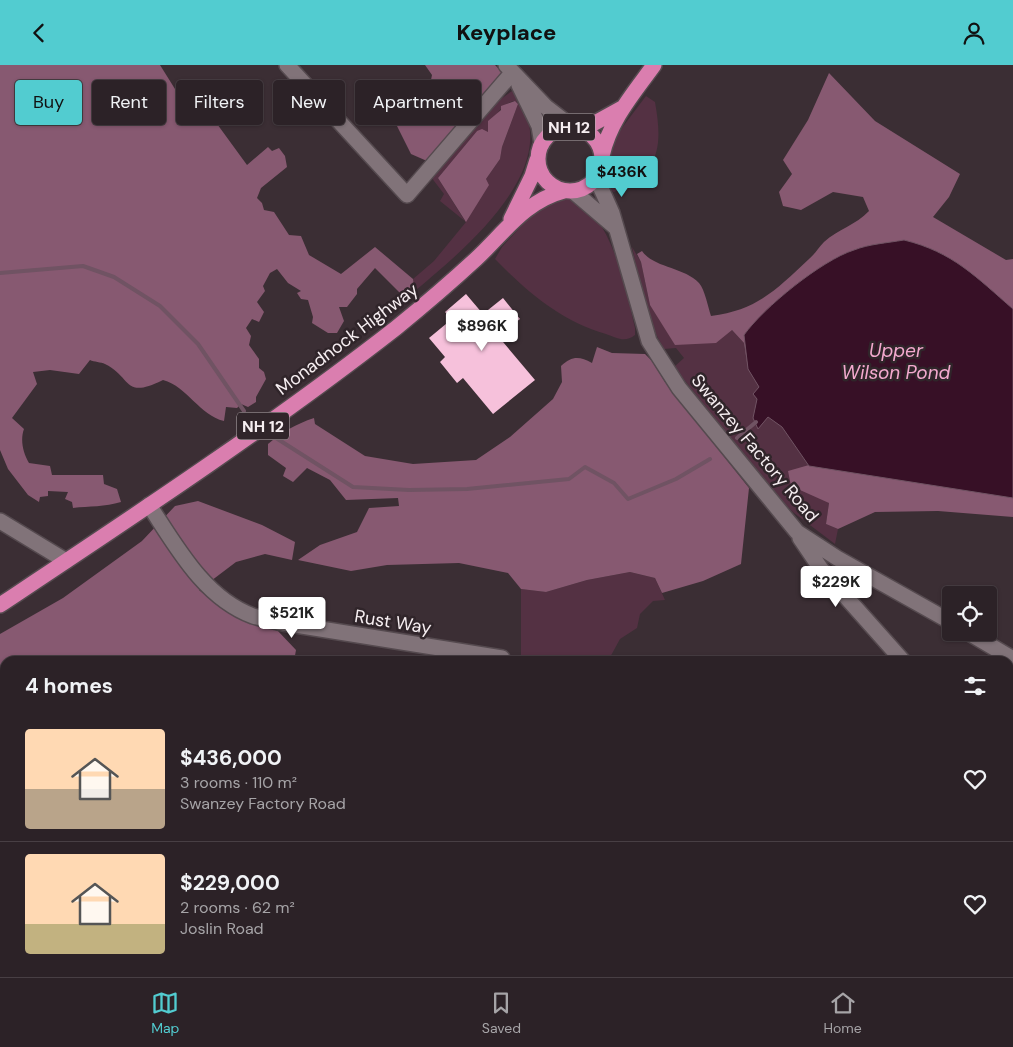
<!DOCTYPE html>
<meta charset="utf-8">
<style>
body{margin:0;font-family:"DM Sans",sans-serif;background:#382f33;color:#f1f3f6;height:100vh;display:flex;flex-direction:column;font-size:19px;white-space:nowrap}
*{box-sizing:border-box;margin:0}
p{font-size:16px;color:#a6a4a7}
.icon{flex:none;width:28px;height:28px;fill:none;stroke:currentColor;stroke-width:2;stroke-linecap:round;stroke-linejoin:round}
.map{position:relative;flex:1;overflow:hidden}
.sheet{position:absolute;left:0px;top:591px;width:1014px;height:321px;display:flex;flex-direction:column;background:#2c2227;border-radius:15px 15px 0 0;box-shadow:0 1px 4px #0004,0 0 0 1px #483f44}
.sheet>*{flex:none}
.banner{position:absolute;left:15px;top:15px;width:500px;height:45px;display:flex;gap:10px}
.controls{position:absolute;left:942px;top:521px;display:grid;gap:10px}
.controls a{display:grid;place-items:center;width:55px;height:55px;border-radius:5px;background:#2c2227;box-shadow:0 1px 4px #0004,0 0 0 1px #483f44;font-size:25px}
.price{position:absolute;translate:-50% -42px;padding:0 11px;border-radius:5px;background:#fff;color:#222;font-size:16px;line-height:32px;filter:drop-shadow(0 1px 2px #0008)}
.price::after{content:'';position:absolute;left:50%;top:30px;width:15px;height:11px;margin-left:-8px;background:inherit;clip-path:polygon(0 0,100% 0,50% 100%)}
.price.active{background:#52ccd0;color:#111}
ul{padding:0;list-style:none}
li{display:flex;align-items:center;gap:15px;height:125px;padding:0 25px}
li+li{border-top:1px solid #483f44}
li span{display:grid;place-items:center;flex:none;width:140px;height:100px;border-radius:5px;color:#555}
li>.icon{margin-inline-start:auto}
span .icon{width:60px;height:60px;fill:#fffc;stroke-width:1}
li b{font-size:21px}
h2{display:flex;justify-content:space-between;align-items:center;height:60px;padding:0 25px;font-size:21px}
.pill{padding:0 18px;border-radius:5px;background:#2c2227;box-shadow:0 1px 4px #0004,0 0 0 1px #483f44;font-size:18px;line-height:45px}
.pill.active{background:#52ccd0;color:#111}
header{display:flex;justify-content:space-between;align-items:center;height:65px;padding:0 25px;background:#52ccd0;color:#111;font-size:22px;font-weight:800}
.tabs{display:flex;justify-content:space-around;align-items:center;height:70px;border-top:1px solid #483f44;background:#2c2227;font-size:14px;color:#a6a4a7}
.tabs a{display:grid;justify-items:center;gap:2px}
.tabs .active{color:#52ccd0}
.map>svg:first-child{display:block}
.green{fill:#543143;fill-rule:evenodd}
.forest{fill:#875971}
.water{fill:#371026;stroke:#705363}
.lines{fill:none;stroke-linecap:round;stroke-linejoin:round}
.stream{stroke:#705363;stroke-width:4}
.building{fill:#f6c1db}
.minor-casing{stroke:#554a4f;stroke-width:18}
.highway-casing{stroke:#554a4f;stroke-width:18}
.minor{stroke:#817379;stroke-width:15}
.highway{stroke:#da7eaf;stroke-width:15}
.labels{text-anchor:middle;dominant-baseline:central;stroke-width:5;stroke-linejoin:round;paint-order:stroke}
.shield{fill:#30252a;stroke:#bbb2b5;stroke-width:1}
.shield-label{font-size:16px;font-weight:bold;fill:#f6eef1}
.street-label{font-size:18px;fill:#f6eef1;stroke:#30252a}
.water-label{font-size:19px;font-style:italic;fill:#f3a9ce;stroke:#30252a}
</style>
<header><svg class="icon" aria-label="back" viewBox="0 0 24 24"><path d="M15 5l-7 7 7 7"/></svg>Keyplace<svg class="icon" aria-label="person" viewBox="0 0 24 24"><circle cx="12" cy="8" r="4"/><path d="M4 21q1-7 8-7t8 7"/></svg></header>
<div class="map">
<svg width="1013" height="912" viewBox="0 0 1013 912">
<rect width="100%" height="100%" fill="#3b2e34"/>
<path class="green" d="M 512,26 C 575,97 459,189 410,230 L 409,228 L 414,221 L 413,214 L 434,196 L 466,157 L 440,136 L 444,129 L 431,112 L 498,36 ZM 515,36 L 518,39 L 502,82 L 500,94 L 486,114 L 465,156 L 438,113 L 477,66 L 488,68 C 493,55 500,38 515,36 Z
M 646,31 L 655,37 C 663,82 660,108 614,127 L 608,124 L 606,120 L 612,76 Z
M 563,132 C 610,137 626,225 635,263 L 635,270 C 625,278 617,273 606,269 C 561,256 527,227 495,194 L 502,182 L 539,142 Z
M 632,182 L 641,197 L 650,240 L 732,265 L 744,278 L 748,304 L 759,322 L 753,353 L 756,357 L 768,352 L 782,362 L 809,401 L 829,438 L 826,459 L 838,464 L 835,479 L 794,448 L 775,430 L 674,302 L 684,293 L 676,283 L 664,284 C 645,252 640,218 632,182 Z
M 630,507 L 655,513 L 665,535 L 653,536 L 640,549 L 637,563 L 620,574 L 608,596 L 528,596 L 521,594 L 521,524 L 546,527 L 587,515 Z"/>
<path class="forest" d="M 0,0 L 160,0 L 175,24 L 176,29 L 212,52 L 247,100 L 268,82 L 272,86 L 279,83 L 285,91 L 287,102 L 261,123 L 257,133 L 262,138 L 264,145 L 274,147 L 289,170 L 301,171 L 309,190 L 341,209 L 375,182 L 413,214 L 414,221 L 409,228 L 401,229 L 375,203 L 357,224 L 357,229 L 347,242 L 339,242 L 344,256 L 337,268 L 328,268 L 312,258 L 313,252 L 308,235 L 301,234 L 297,228 L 301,226 L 288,218 L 277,204 L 270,208 L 263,221 L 265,226 L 257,237 L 264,247 L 259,257 L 252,254 L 246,263 L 251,271 L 249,280 L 259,294 L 259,303 L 264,307 L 266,314 L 256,332 L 256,337 L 248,342 L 241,339 L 237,343 L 226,342 L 224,356 C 199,350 188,322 163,315 C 123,335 132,312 105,299 C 101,297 94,297 90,295 L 79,309 L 50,305 L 33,307 L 37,319 L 12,353 L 24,364 C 20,375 23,388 29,398 L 50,401 L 52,410 L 103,410 L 104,419 L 117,424 L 121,437 C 105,442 89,441 73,443 L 72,437 L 65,434 L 68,427 L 48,426 L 48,431 L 40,432 L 39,437 L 28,430 L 8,404 L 0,385 Z
M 425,0 L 495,0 L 502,7 L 427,96 L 411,89 L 393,53 C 409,41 429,31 432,10 Z
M 829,8 L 875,56 L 960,109 L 949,132 L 933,152 L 1006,195 L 1013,194 L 1013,452 L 938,446 L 875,447 L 838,464 L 826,459 L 829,438 L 791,421 L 788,406 L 809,400 L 782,362 L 768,352 L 758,364 L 753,353 L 757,334 L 753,329 L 759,322 L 748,304 L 744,278 L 732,265 L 716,278 L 675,280 L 650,240 L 641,197 L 637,189 L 642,186 C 654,203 684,202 699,218 C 705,225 708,242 711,251 C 757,245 776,225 809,194 C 815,189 819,182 824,177 C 838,164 856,160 869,146 L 863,132 L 833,127 L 801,145 L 783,141 L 779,127 L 792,109 L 783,95 L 808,55 Z
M 515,36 L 518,39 L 502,82 L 500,94 L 486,114 L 489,120 L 466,157 L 438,113 L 477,66 L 482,64 L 488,67 L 488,56 L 501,45 L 501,41 Z
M 597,282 L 612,288 L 645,289 L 652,296 L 665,317 L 749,423 L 741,499 L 703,516 L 662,528 L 655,513 L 630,507 L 587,515 L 546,527 L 521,524 L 508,508 L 459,498 L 387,500 L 351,506 L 298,495 L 320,480 L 357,467 L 369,443 L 399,441 L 398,433 L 346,435 L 330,415 L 307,403 L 293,417 L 283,411 L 286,403 L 268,390 L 268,379 C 282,367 296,359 314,353 L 315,359 L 365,391 L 413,399 L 476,395 L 510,372 L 553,334 L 562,317 L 561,301 C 572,291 579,291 592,298 Z
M 198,436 L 262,460 L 295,477 L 292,495 L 265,489 L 236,497 L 199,525 L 225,546 L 278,566 L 296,585 L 294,596 L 5,596 L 5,625 L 0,625 L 0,569 L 63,533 L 142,476 L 175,441 Z
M 5,648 L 5,908 L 356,908 L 361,912 L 0,912 L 0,652 Z
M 753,908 L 949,908 L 951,912 L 756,912 Z"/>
<path class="water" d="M 904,175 C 953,187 976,212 1013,244 L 1013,433 L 809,401 L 782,362 L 768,352 L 758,364 L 753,353 L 757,334 L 753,329 L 759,322 L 748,304 L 744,270 C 763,243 822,195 854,185 C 869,179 887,178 904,175 Z"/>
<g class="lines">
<path class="stream" d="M 0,208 L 83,201 L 114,212 L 160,241 L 198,279 L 244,346
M 276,373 L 353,422 L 409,425 L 467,424 L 569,414 L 585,402 L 614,418 L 628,434 L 676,414 L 710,394
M 737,373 L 756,357"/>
</g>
<path class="building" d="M 466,229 L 483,249 L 503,233 L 520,254 L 498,271 L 535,315 L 493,349 L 463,313 L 457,318 L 440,297 L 445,292 L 429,273 L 452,254 L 445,247 Z"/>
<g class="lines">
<g class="minor-casing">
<path id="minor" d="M 287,0 L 407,130 L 512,8
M 506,0 L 546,42 L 572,62
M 519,20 L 539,61 L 542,79
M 599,109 L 599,119 L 612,148 L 649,276 L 679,323 L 797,467 L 837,493 L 951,557
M 574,127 L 615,162
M 149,440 C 176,481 204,533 253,551 C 263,554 274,556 283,558 L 502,593
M 0,456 L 66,496
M 800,473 L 821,504 L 903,596
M 969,568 L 1013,594
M 1009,709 L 1013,714
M 962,908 L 965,912"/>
</g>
<g class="highway-casing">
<path id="highway" d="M538 94a32 32 0 1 1 64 0a32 32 0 1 1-64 0Z
M 573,62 L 593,59 L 622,43
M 602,91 C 610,55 633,29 654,0
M 511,154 L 532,111 L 537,95
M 0,540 C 134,451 269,362 396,263 C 423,241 450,218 476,194 C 504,168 525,136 564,126"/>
</g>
<use href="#minor" class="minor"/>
<use href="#highway" class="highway"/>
</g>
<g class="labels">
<g class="shield">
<rect x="543" y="48.5" width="52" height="27" rx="4"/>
<rect x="237" y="347.5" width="52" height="27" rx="4"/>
</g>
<g class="shield-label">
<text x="569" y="62">NH 12</text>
<text x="263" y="361">NH 12</text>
</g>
<g class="street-label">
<text transform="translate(347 274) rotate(-37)">Monadnock Highway</text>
<text transform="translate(755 383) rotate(50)">Swanzey Factory Road</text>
<text transform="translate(393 557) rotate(9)">Rust Way</text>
</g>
<g class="water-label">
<text x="896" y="285">Upper<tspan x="896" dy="22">Wilson Pond</tspan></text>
</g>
</g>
</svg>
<div class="controls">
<a><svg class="icon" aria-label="locate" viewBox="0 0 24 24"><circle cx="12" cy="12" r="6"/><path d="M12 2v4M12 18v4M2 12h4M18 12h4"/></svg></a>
</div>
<b class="price active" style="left:622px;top:133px">$436K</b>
<b class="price" style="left:482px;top:287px">$896K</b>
<b class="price" style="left:836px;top:543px">$229K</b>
<b class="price" style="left:292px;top:574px">$521K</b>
<div class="banner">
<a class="pill active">Buy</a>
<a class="pill">Rent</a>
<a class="pill">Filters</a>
<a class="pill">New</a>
<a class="pill">Apartment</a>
</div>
<section class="sheet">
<h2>4 homes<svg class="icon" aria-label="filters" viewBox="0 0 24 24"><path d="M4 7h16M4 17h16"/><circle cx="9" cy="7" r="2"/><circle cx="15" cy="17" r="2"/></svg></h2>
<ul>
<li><span style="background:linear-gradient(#ffd9b3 60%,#b9a48a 0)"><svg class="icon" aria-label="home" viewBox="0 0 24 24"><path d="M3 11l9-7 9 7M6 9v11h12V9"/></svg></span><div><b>$436,000</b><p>3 rooms · 110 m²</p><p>Swanzey Factory Road</p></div><svg class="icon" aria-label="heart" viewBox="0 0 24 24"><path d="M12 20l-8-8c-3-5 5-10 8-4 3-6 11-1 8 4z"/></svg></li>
<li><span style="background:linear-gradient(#ffd9b3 70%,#c2b280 0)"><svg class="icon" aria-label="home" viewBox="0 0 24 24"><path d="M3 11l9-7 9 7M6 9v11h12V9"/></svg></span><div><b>$229,000</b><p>2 rooms · 62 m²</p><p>Joslin Road</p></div><svg class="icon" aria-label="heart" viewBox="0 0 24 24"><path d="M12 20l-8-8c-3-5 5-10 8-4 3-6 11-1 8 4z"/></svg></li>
</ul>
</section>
</div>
<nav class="tabs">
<a class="active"><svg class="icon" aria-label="map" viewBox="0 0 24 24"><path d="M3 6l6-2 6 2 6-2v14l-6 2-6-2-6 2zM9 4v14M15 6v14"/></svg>Map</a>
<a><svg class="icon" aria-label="saved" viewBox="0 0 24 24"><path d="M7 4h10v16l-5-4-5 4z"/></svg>Saved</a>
<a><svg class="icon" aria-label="home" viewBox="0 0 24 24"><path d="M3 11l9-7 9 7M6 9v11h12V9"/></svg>Home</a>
</nav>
